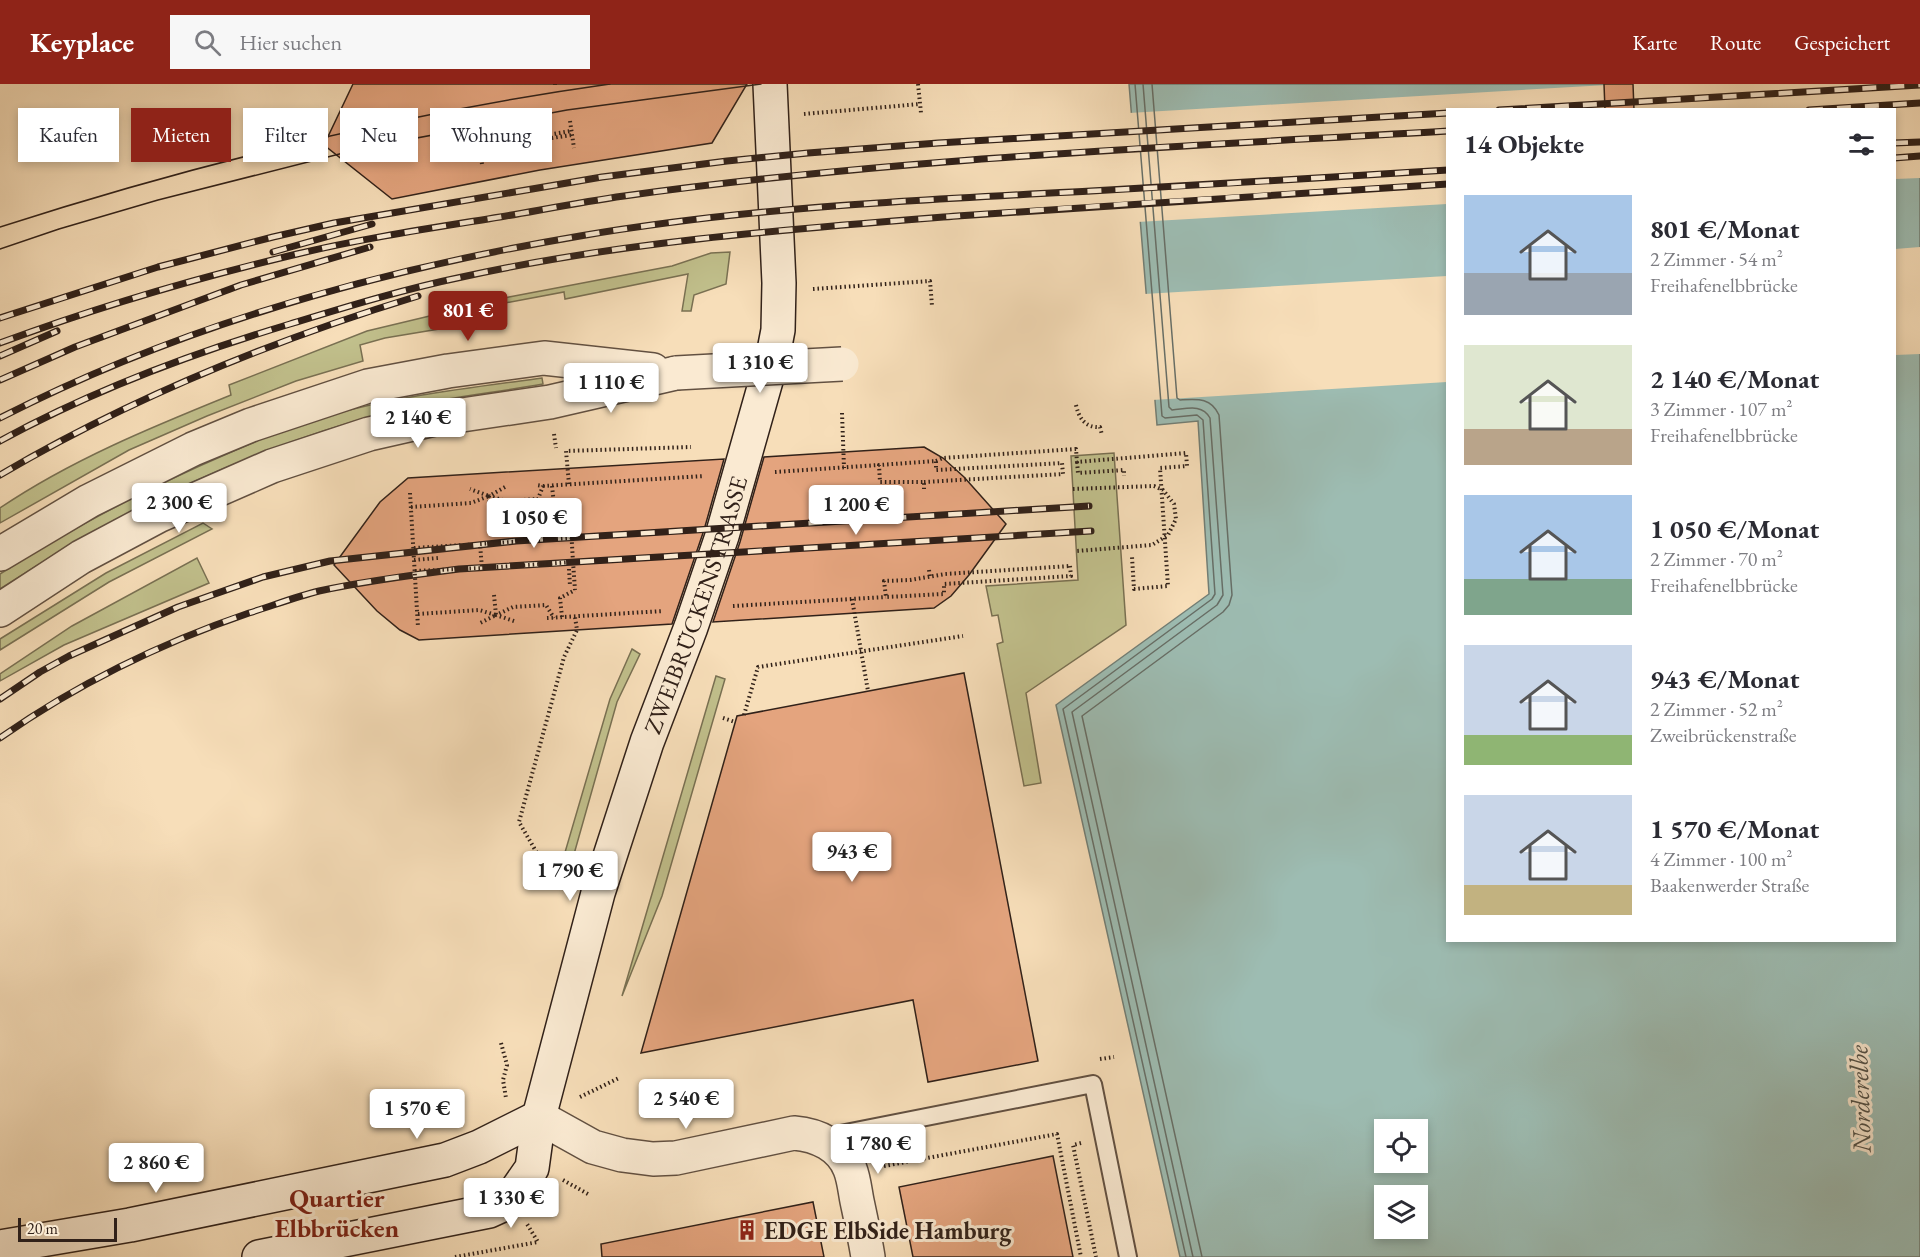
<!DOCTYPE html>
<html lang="de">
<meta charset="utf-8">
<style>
body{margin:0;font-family:"EB Garamond",serif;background:#f7f7f7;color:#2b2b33;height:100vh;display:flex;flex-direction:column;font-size:22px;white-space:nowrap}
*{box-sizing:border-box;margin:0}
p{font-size:20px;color:#7c7c81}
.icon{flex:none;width:33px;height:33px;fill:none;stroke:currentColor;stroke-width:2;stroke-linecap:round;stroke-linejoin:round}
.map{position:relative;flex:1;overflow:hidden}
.drawer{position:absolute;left:1446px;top:24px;width:450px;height:834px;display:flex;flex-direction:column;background:#fff;border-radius:0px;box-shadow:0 3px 9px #0003}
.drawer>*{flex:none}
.banner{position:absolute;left:18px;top:24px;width:570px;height:54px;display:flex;gap:12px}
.controls{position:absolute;left:1374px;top:1035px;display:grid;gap:12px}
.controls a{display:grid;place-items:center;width:54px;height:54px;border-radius:0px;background:#fff;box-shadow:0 3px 9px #0003;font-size:30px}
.scale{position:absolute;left:18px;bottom:15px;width:99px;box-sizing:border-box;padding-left:6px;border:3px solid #312119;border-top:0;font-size:16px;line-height:21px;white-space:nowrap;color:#312119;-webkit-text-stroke:4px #faead2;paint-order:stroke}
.price{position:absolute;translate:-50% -51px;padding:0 14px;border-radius:6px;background:#fff;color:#222;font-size:20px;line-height:39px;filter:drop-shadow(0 2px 3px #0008)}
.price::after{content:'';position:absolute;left:50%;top:36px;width:18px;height:14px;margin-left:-9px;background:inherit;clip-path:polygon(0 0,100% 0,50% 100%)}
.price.on{background:#8f2418;color:#fff}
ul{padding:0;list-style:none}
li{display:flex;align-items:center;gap:18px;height:150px;padding:0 18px}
li span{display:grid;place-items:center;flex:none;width:168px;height:120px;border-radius:0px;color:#555}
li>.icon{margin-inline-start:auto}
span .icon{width:72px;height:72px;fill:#fffc;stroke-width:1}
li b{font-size:26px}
h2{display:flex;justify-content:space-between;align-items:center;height:72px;padding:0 18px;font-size:26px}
.pill{padding:0 21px;border-radius:0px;background:#fff;box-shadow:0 3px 9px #0003;font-size:21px;line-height:54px}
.pill.on{background:#8f2418;color:#fff}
header{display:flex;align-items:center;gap:36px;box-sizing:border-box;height:84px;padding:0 30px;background:#8f2418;color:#fff}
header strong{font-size:28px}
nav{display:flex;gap:33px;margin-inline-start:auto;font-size:21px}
.search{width:420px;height:54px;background:#f7f7f7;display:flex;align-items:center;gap:15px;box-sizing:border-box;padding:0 21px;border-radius:0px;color:#7c7c81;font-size:22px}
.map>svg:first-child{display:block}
.green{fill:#c1c08c;stroke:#797052;stroke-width:1.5}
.water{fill:#9dbcb2;stroke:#727e75;stroke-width:1.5;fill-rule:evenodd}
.pier{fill:#f7deb9}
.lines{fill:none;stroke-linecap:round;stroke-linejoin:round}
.shore{stroke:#676e66;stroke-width:1.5}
.building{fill:#e4a47e;stroke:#312119;stroke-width:1.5}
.lane-casing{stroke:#625041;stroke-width:20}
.street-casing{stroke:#625041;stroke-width:36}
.secondary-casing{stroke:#312119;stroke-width:36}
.path{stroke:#312119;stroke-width:4;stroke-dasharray:1.5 3;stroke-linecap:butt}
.lane{stroke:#faead2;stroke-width:16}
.street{stroke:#faead2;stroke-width:33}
.secondary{stroke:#faead2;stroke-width:33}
.tram{stroke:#312119;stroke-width:1.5}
.rail-casing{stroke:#312119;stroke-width:7}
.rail{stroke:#faead2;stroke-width:4.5;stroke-dasharray:14;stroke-linecap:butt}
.street-bridge-casing{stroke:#625041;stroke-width:36;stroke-linecap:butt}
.path-bridge{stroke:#312119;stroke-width:4;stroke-dasharray:1.5 3;stroke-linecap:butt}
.street-bridge{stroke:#faead2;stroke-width:33}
.labels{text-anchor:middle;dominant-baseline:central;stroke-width:6;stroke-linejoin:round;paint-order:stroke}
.street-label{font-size:24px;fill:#312119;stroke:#faead2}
.poi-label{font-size:24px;font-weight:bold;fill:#312119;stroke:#faead2;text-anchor:start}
.water-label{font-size:26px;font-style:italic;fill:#515047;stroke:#faead2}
.neighbourhood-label{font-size:26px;font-weight:bold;fill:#7a1f14;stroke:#faead2}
</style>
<header>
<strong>Keyplace</strong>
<div class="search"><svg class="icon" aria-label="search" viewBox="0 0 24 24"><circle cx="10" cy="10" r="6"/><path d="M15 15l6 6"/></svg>Hier suchen</div>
<nav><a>Karte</a><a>Route</a><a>Gespeichert</a></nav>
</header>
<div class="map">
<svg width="1920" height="1173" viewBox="0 0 1920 1173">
<rect width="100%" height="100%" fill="#f7deb9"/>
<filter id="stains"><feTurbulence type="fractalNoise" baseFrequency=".00333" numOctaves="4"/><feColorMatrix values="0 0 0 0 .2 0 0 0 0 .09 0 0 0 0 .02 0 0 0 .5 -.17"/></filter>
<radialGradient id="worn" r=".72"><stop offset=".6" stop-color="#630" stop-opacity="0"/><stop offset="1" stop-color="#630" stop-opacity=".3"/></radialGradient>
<path class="green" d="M 730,168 L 726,200 L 694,211 L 691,227 L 682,227 L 688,190 L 565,215 L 564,208 L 457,228 L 445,244 L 385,254 L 360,261 L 363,277 L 296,297 L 207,332 L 129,366 L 0,439 L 0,424 C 71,376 152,343 231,311 L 229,301 L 367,247 L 509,213 L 672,182 L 711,169 Z
M 542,294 L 543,300 C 494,309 443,313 395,326 C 255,362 121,426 0,505 L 0,490 C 73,443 150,403 229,369 C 261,355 293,341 327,332 C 397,312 469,304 542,294 Z
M 1114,369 L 1126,541 L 1026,609 L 1041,699 L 1024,702 L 997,560 L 1003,558 L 998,531 L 992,532 L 986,502 L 1078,496 L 1071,372 Z
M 203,439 L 212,445 L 109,498 L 0,566 L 0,555 L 106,489 Z
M 197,474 L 209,499 L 64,561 L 0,597 L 0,590 L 72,542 Z
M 632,565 L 640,570 L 617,618 L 565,802 L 556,799 L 610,615 Z
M 716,592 L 725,595 L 662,812 L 622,912 Z"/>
<path class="water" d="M 1129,0 L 1604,0 L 1605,25 L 1448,26 L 1448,856 L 1894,856 L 1894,26 L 1920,0 L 1920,1173 L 1180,1173 L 1056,621 L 1209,510 L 1198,337 L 1157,341 ZM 1384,1046 L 1418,1046 L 1418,1078 L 1384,1078 ZM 1384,1112 L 1418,1112 L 1418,1144 L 1384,1144 Z"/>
<path class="pier" d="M 1630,0 L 1920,0 L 1920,94 L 1895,95 L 1894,26 L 1631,26 Z
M 1607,1 L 1608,26 L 1448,26 L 1447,120 L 1137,138 L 1129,29 Z
M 1920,163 L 1920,270 L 1895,271 L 1895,165 Z
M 1447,192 L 1447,298 L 1152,316 L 1144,210 Z"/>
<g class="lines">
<path class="shore" d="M 1135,0 L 1162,332 L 1165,334 L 1197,331 L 1203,336 L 1215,510 L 1212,515 L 1063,625 L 1186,1173
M 1143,0 L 1169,323 L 1172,326 C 1186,325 1202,319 1210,334 L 1223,511 L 1217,521 L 1072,628 L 1193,1173
M 1152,0 L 1177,314 L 1180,316 C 1197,315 1211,313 1219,331 L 1232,511 L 1229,521 L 1223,528 L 1082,632 L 1202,1173"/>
</g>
<path class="building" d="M 353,0 L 747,0 L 712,59 L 540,86 L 392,115 L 324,61 Z
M 1604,0 L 1633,0 L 1634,26 L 1605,26 Z
M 924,363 L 943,374 L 964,393 L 1006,440 L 969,491 L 951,512 L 934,524 L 713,538 L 740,458 L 764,373 Z
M 724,375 L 704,446 L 672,540 L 419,556 L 400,546 L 377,527 L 334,481 L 380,418 L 408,394 Z
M 964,589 L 1038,977 L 928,998 L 913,916 L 641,969 L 737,632 Z
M 1053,1072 L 1073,1173 L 913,1173 L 899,1103 Z
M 813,1118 L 824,1173 L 602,1173 L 601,1160 Z"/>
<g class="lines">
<g class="lane-casing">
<path id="lane" d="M 820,1054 L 1093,1000 L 1128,1173"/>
</g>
<g class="street-casing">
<path id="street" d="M 0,470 L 89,417 L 193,365 L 251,341 L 368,302 L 448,287 L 544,274 L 653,286
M 0,526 L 81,473 L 158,432 L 272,382 L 369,350 L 435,335 L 550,318 L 676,289
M 539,1033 L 593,1063 L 622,1071 L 653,1075 L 676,1074 L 794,1049 C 818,1051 841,1062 850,1085 C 854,1095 855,1107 857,1117 C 861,1136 865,1154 868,1173"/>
</g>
<g class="secondary-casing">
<g id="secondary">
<path d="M 0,1163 L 130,1141 L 445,1076 L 479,1063 L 539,1033"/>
<path id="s1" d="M 259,1173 L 489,1127 L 500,1122 L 516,1107 L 532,1084 L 539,1033 L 598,809 L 647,658 L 691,543 L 722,452 L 773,272 L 778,246 L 779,199 L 770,0"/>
</g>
</g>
<path class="path" d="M 555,0 L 555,1
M 918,0 L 921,29
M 804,30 L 920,20
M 570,37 L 574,64
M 477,52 L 482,80
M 525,58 L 572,51
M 479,62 L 571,47
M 526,63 L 535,62 L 535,70
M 813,205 L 930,197 L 932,222
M 1076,321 C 1079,335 1086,344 1100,343 L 1102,351
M 842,329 L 844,384
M 554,350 L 556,364
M 936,377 L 943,374 L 1076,365 L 1077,378 L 1186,369 L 1187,382 L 1160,384 L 1168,502 L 1134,505 L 1132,473
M 1077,378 L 1078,389 L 1124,386 L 1124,392
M 775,388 L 879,381
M 924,398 L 1063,390 L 1062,379 L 936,386 L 936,377 L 879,381 L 880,398 L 924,398 L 924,405
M 569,400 L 566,367 L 691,363
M 543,402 L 704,392
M 552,402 L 554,420 L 570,427
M 505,403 L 489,412 L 506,417 L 538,415 L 543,402 L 537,401
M 489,412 L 490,432
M 411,423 L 471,419 L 489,412 L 470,405
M 566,431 L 567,448
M 414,464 L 480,460
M 414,476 L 438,474
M 573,478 L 575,506
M 1070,482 L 1071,492 L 944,500 L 944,510 L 886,513 L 884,497 L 910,496 L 945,490 Z
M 569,485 L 570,502
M 929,486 L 930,493
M 415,487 L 438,486
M 494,511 L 496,531
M 852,515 L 868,607
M 733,522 L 886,513
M 418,530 L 479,526 L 496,531 L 480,539
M 562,533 L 560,514 L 575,506
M 547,534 L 663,527
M 514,537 L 496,531 L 513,523 L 546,521 L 554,534
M 744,631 L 758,583 L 963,552
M 723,634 L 735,638
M 548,788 L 519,738 L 564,573 L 577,546 L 575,533
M 501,959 L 507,981 L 503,996 L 506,1014
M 1100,975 L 1114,973
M 580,1013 L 619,994
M 457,1024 L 462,1034
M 1081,1059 L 1073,1061 L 1096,1173
M 884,1082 L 1057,1050 L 1081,1173
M 563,1096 L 588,1110
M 455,1173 L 538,1158 L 527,1140"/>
<use href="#lane" class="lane"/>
<use href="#street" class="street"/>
<use href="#secondary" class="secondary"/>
<path class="tram" d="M 0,143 C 199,79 403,29 610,0
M 0,165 L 59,145 L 158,116 L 363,64 L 567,26 L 761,0"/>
<g class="rail-casing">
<path id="rail" d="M 1499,26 L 1920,1
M 1809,26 L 1920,19
M 1894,59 L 1920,58
M 1894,74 L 1920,72
M 273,168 L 372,140
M 0,234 L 158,183 L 273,153 L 334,139 L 602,93 L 727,77 L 808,69 L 938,59 L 1448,29
M 0,259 C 97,223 196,194 297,170 C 364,154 432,144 500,133 C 541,126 582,118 624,112 C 897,74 1173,63 1448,47
M 0,272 L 57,247
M 0,296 L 75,263 L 241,201 L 370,163
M 0,334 C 181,241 379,186 580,152 C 748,123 921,116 1091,107 C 1210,101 1329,93 1448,86
M 0,357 C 91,307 190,270 290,240 C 346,223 404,205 462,193 C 625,157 791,145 957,132 C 1120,120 1284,110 1448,100
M 0,391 C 131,314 274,256 418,212
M 0,615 L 40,588 L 69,572 L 178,523 L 263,493 L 330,477 L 516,457 L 1089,422
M 0,654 C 77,600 161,559 249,529 C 272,522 295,513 319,507 C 365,497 412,491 459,485 L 1091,447"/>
</g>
<use href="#rail" class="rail"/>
<g class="street-bridge-casing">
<path id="street-bridge" d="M 676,289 L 842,280"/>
</g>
<path class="path-bridge" d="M 1073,405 L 1154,402 L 1163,406 L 1174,420 L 1176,435 L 1168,451 L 1152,461 L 1077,467
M 410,409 L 418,543
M 570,427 L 573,478 L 482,484 L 480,460 L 572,454
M 438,486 L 482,484"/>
<use href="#street-bridge" class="street-bridge"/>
</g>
<defs>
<g id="building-bare" transform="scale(1.62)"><path d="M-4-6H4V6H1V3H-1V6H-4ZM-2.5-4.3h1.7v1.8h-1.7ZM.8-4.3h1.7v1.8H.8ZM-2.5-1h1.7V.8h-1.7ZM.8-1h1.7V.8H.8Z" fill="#8f2418" stroke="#faead2" stroke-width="2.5" paint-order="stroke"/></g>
</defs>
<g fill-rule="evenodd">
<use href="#building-bare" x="747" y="1146"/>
</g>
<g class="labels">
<g class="street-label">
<text stroke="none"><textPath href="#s1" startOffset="884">ZWEIBRÜCKENSTRASSE</textPath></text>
</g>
<g class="poi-label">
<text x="764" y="1146">EDGE ElbSide Hamburg</text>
</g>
<g class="water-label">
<text transform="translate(1860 1015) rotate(-92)">Norderelbe</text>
</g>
<g class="neighbourhood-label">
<text x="337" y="1114">Quartier<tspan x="337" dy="30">Elbbrücken</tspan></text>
</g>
</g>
<rect width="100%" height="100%" filter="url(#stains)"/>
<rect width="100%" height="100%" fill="url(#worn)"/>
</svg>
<div class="controls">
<a><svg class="icon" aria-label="locate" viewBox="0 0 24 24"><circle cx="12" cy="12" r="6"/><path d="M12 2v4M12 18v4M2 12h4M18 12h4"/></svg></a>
<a><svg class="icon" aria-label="layers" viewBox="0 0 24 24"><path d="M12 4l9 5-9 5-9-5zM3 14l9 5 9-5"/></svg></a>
</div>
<div class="scale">20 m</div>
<b class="price on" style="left:468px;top:258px">801 €</b>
<b class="price" style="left:760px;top:310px">1 310 €</b>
<b class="price" style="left:611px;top:330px">1 110 €</b>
<b class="price" style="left:418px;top:365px">2 140 €</b>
<b class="price" style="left:179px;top:450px">2 300 €</b>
<b class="price" style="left:856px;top:452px">1 200 €</b>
<b class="price" style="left:534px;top:465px">1 050 €</b>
<b class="price" style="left:852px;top:799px">943 €</b>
<b class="price" style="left:570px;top:818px">1 790 €</b>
<b class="price" style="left:686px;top:1046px">2 540 €</b>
<b class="price" style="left:417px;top:1056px">1 570 €</b>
<b class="price" style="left:878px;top:1091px">1 780 €</b>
<b class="price" style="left:156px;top:1110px">2 860 €</b>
<b class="price" style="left:511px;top:1145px">1 330 €</b>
<div class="banner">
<a class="pill">Kaufen</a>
<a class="pill on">Mieten</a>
<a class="pill">Filter</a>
<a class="pill">Neu</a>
<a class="pill">Wohnung</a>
</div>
<section class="drawer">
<h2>14 Objekte<svg class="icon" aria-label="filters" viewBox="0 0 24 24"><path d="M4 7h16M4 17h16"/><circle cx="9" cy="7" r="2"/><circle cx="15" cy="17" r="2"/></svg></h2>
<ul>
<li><span style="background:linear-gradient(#a9c7e8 65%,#9aa5b1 0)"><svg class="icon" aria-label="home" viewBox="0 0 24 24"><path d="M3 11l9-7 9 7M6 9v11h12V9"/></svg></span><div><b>801 €/Monat</b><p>2 Zimmer · 54 m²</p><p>Freihafenelbbrücke</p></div></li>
<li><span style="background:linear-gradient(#dfe7d0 70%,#b9a48a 0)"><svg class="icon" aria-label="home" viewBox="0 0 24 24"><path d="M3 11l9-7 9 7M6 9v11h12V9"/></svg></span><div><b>2 140 €/Monat</b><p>3 Zimmer · 107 m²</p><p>Freihafenelbbrücke</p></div></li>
<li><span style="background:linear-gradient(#a9c7e8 70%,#7fa58c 0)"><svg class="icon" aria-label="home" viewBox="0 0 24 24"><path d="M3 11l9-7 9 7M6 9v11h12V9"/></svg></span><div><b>1 050 €/Monat</b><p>2 Zimmer · 70 m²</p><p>Freihafenelbbrücke</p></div></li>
<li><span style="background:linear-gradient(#c9d6e8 75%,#8fb573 0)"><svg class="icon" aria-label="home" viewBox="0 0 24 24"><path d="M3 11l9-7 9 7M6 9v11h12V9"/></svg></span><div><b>943 €/Monat</b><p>2 Zimmer · 52 m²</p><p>Zweibrückenstraße</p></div></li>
<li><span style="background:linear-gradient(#c9d6e8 75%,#c2b280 0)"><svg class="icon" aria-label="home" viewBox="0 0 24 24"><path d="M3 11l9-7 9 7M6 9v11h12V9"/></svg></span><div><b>1 570 €/Monat</b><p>4 Zimmer · 100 m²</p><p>Baakenwerder Straße</p></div></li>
</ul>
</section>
</div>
